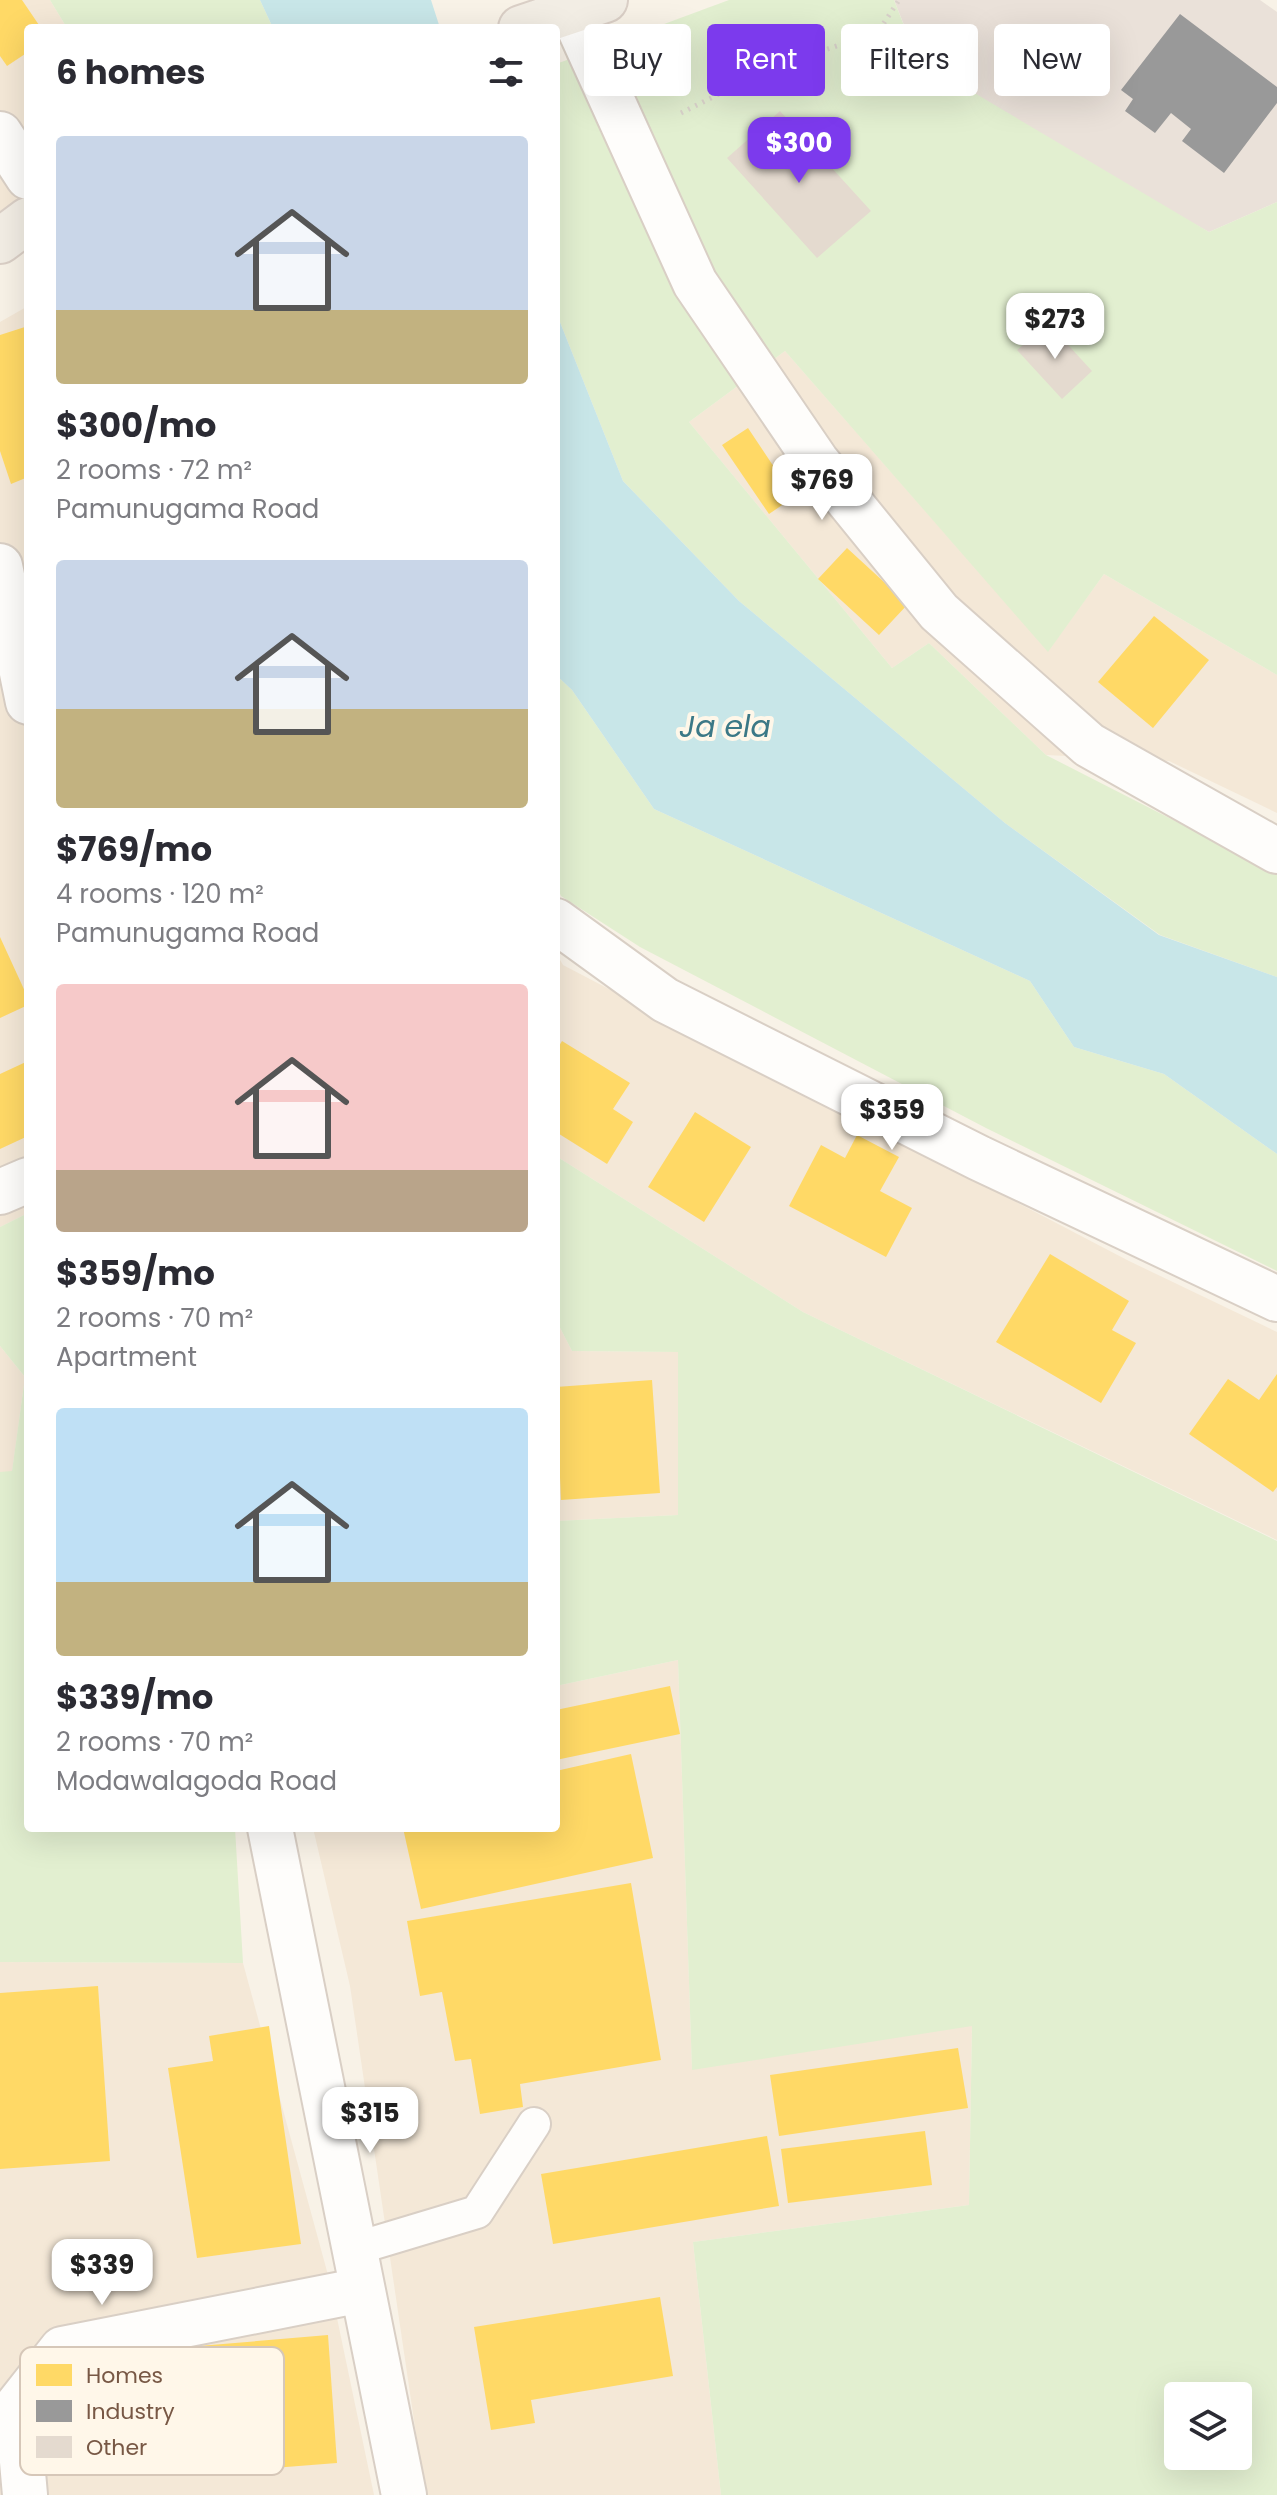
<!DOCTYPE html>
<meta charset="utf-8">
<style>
body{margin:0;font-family:Poppins,sans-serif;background:#f2f2f3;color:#2b2b33;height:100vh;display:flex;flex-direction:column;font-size:30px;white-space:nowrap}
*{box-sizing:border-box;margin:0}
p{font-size:26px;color:#7c7c81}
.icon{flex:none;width:44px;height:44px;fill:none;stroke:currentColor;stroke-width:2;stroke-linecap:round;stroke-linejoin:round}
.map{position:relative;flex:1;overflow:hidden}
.side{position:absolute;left:24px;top:24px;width:536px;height:1808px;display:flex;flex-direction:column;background:#fff;border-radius:8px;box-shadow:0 8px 32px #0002}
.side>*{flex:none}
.top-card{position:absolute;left:584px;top:24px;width:572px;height:72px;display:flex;gap:16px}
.buttons{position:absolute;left:1164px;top:2382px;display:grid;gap:16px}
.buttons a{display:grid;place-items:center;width:88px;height:88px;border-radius:8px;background:#fff;box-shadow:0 8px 32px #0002;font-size:40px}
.price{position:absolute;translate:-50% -68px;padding:0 18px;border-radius:16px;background:#fff;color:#222;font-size:26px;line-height:52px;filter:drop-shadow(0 2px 4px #0008)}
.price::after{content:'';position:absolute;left:50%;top:48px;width:24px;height:18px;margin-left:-12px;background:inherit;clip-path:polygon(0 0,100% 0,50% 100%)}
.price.current{background:#7c3aed;color:#fff}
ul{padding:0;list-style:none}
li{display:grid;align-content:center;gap:16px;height:424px;padding:0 32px}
li span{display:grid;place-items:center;height:248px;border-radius:8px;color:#555}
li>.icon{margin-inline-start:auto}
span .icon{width:144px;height:144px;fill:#fffc;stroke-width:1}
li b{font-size:34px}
h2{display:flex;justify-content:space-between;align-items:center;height:96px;padding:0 32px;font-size:34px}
.chip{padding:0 28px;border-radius:8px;background:#fff;box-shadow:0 8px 32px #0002;font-size:28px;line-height:72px}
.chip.current{background:#7c3aed;color:#fff}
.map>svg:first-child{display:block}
.residential{fill:#f4e8d7}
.industrial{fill:#eae1d9}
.green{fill:#e2efd0;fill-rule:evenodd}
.water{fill:#c8e6e8}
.homes{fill:#ffd966}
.industry{fill:#999}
.building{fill:#e4dacf}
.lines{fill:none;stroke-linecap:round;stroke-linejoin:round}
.service-casing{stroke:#d9cfc5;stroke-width:36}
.minor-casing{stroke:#d9cfc5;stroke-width:48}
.primary-casing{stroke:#dacfc6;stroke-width:48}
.path{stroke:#dad2cb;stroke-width:5;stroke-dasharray:2 6;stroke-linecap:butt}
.service{stroke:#fefdfb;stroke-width:32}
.minor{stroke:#fefdfb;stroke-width:44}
.primary{stroke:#f2ede4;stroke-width:44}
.labels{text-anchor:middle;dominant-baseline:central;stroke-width:8;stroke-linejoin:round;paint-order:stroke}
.water-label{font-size:30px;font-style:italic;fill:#3b7886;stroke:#fff7e9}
.key{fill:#fff7e9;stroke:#d6c7b8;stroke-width:2}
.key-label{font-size:22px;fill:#785845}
</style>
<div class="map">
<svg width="1277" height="2495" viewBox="0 0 1277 2495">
<rect width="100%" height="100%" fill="#f8f2e7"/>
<path class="residential" d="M 0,0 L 50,0 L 67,28 L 28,28 L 28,194 L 0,212 Z
M 28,306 L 28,1213 L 0,1227 L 0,322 Z
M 785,351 L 1048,651 L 1104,574 L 1277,675 L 1277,813 L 1169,761 L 1046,755 L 929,643 L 892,668 L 689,422 Z
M 556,953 L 563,965 L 1129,1261 L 1277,1332 L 1277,1540 L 803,1312 L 556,1156 Z
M 556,1320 L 572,1351 L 678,1352 L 678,1515 L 556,1521 Z
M 0,1346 L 25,1377 L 12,1472 L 0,1472 Z
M 678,1660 L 692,2069 L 972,2025 L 969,2205 L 693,2242 L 721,2495 L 425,2495 L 350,1986 L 313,1828 L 556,1828 L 556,1686 Z
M 0,1962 L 243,1963 L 328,2275 L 374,2495 L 0,2495 Z"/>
<path class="industrial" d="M 894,0 L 1260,0 L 1277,12 L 1277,202 L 1209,232 L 924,75 Z"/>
<path class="green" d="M 50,0 L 260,0 L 273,28 L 67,28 Z
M 729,0 L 894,0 L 917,59 L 1209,232 L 1277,202 L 1277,675 L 1104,574 L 1048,652 L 785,351 L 689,422 L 892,668 L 929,643 L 1046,755 L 1277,873 L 1277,977 L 1160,935 L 1005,823 L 739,601 L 623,481 L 556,312 L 556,64 Z
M 556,675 L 572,690 L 654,809 L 1030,981 L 1074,1047 L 1164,1074 L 1277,1154 L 1277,1271 L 986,1128 L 640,947 L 561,896 L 556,885 Z
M 556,1156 L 803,1312 L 1277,1541 L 1277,2495 L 721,2495 L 693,2242 L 969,2205 L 972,2026 L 692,2070 L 678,1660 L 556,1686 L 556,1521 L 678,1515 L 678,1352 L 572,1351 L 556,1320 ZM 1178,2396 L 1238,2396 L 1238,2456 L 1178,2456 Z
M 28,1213 L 28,1828 L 235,1828 L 243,1963 L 0,1962 L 0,1472 L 12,1471 L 25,1377 L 0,1346 L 0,1227 Z"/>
<path class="water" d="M 260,0 L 431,0 L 440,28 L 273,28 Z
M 556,312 L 623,481 L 739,601 L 1005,823 L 1159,935 L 1277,977 L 1277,1154 L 1164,1074 L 1074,1047 L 1030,981 L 654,809 L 572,690 L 556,675 Z"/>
<path class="homes" d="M 0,0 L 22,0 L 41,28 L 28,28 L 28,52 L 7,66 L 0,56 Z
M 28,326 L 28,477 L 11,484 L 0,451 L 0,335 Z
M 748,428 L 794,497 L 769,514 L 722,445 Z
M 847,548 L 908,604 L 879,635 L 818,579 Z
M 1154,616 L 1209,660 L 1153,728 L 1098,682 Z
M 0,937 L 28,998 L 28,1005 L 0,1018 Z
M 562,1041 L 630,1083 L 613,1109 L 633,1122 L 607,1164 L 556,1132 L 556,1051 Z
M 28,1061 L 28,1136 L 0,1149 L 0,1074 Z
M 695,1112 L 751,1147 L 704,1222 L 648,1187 Z
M 857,1135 L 899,1157 L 880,1191 L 912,1208 L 886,1257 L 789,1206 L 821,1145 L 845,1158 Z
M 1050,1254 L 1129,1301 L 1112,1330 L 1136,1343 L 1101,1403 L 996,1342 Z
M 1277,1374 L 1277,1487 L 1273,1492 L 1189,1434 L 1228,1379 L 1259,1400 Z
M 652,1380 L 660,1493 L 561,1500 L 556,1387 Z
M 670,1686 L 680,1734 L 556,1760 L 556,1710 Z
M 631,1754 L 653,1858 L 421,1909 L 403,1828 L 556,1828 L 556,1771 Z
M 631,1883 L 661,2060 L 520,2084 L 523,2107 L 480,2114 L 471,2059 L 455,2061 L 442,1992 L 420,1996 L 407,1921 Z
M 98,1986 L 110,2161 L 0,2169 L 0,1993 Z
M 269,2026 L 301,2244 L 197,2258 L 168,2068 L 213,2061 L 209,2036 Z
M 958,2048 L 968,2108 L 779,2136 L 770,2075 Z
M 925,2131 L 932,2185 L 788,2203 L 781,2149 Z
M 767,2136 L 779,2206 L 553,2244 L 541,2174 Z
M 660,2297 L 673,2376 L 531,2400 L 535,2423 L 491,2430 L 474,2327 Z
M 328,2335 L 337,2463 L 209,2473 L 199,2346 Z"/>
<path class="industry" d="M 1180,14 L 1277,87 L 1277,103 L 1224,173 L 1182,141 L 1191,129 L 1171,113 L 1155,133 L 1125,111 L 1133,99 L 1121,90 Z"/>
<path class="building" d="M 780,111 L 871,211 L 817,258 L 727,158 Z
M 1048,323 L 1092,371 L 1062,399 L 1017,350 Z"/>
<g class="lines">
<g class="service-casing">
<path id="service" d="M 354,2249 L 477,2212 L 534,2124"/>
</g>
<g class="minor-casing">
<path id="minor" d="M 572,12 L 695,283 L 817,462 L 939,612 L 1089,745 L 1277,851
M 0,134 L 28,177
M 0,566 L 28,702
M 556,921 L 665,1000 L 979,1158 L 1277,1299
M 0,1192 L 28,1180
M 270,1828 L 404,2495
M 25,2495 L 17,2406 L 62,2349 L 362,2290"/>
</g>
<g class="primary-casing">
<path id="primary" d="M 521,28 L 605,0
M 0,241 L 28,220"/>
</g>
<path class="path" d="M 681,113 L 771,68 L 878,32 L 899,0"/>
<use href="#service" class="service"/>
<use href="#minor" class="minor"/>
<use href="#primary" class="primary"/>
</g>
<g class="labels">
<g class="water-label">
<text x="725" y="726">Ja ela</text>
</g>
</g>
<rect x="20" y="2347" width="264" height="128" rx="12" class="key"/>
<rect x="36" y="2364" width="36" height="22" fill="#ffd966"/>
<rect x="36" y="2400" width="36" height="22" fill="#999"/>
<rect x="36" y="2436" width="36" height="22" fill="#e4dacf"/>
<g class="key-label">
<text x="86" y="2383">Homes</text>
<text x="86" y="2419">Industry</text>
<text x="86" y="2455">Other</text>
</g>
</svg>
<div class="buttons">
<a><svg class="icon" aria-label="layers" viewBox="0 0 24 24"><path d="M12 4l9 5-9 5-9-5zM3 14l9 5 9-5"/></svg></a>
</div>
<b class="price current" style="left:799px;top:185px">$300</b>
<b class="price" style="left:1055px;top:361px">$273</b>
<b class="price" style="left:822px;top:522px">$769</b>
<b class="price" style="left:892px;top:1152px">$359</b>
<b class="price" style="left:370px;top:2155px">$315</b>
<b class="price" style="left:102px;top:2307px">$339</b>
<div class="top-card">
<a class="chip">Buy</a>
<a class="chip current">Rent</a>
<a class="chip">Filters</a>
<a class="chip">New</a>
</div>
<section class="side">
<h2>6 homes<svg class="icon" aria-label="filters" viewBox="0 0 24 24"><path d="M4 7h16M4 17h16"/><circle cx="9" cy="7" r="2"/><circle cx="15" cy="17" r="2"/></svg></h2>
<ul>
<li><span style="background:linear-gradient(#c9d6e8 70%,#c2b280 0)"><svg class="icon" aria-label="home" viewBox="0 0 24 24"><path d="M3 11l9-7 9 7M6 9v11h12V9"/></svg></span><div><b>$300/mo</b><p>2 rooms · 72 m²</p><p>Pamunugama Road</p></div></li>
<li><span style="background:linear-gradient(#c9d6e8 60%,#c2b280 0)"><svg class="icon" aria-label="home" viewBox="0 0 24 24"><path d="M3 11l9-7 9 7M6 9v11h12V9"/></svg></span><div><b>$769/mo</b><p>4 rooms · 120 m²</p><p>Pamunugama Road</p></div></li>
<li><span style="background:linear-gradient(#f6c9c9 75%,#b9a48a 0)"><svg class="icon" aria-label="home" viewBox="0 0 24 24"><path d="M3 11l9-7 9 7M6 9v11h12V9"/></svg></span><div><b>$359/mo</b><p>2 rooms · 70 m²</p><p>Apartment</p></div></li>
<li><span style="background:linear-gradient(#bfe0f5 70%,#c2b280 0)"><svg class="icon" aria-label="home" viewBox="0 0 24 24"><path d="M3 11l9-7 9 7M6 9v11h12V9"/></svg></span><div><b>$339/mo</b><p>2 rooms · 70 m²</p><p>Modawalagoda Road</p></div></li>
</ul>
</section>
</div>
